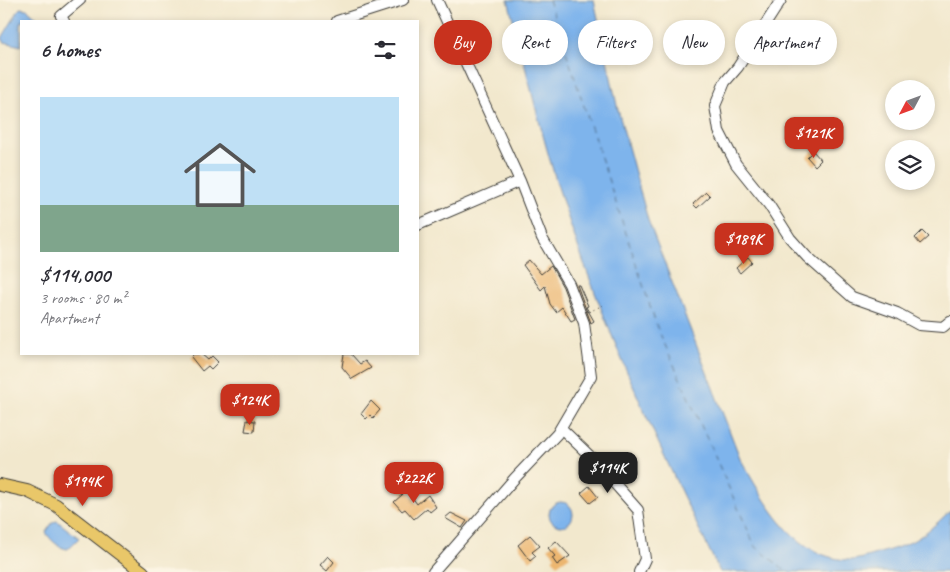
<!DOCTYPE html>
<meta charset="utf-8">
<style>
body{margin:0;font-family:Caveat,sans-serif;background:#f2f2f3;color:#2b2b33;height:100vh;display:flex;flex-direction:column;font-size:19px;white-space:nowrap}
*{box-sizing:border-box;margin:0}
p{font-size:16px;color:#7c7c81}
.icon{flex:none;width:28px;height:28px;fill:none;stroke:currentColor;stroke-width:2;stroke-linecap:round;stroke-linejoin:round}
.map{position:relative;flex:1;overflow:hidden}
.details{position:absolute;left:20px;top:20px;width:399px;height:335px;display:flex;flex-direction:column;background:#fff;border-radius:0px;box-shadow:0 2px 8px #0003}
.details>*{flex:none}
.banner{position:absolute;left:434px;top:20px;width:441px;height:45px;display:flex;gap:10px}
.needle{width:32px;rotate:229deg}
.controls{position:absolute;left:885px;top:80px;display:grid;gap:10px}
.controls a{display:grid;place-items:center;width:50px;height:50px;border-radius:50%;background:#fff;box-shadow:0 2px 8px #0003;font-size:25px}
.price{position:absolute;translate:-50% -42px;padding:0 11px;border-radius:10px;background:#c8321e;color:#fff;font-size:16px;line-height:32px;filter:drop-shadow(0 1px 2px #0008)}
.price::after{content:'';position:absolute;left:50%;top:30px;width:15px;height:11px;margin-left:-8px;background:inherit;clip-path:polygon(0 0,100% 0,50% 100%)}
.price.selected{background:#222;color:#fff}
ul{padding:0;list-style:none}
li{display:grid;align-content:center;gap:10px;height:265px;padding:0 20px}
li span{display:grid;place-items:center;height:155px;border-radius:0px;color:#555}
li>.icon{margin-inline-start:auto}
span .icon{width:90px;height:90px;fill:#fffc;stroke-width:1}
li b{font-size:21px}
h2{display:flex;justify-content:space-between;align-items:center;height:60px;padding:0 20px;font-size:21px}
.pill{padding:0 18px;border-radius:22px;background:#fff;box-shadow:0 2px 8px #0003;font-size:18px;line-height:45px}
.pill.selected{background:#c8321e;color:#fff}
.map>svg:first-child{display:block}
.water{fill:#7eb4ec;stroke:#4d6884}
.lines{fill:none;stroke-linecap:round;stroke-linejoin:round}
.ferry{stroke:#43596f;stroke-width:1;stroke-dasharray:6 5;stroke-linecap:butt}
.building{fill:#ecb66f}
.minor-casing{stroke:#3c3b37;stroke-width:12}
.major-casing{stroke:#3c3b37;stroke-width:14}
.path{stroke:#3c3b37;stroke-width:1;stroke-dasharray:1 4;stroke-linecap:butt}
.minor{stroke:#fff;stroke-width:10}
.major{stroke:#e9c769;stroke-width:12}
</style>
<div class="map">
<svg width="950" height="572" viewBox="0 0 950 572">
<rect width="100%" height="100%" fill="#fcf5e5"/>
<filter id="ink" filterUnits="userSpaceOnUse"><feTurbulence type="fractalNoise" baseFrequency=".02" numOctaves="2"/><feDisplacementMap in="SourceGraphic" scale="10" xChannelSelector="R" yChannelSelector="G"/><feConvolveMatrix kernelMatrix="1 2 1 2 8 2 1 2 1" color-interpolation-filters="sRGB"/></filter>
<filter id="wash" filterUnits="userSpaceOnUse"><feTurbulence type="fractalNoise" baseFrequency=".0096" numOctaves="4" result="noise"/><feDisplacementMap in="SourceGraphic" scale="20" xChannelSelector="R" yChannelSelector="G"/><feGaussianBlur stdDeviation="1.12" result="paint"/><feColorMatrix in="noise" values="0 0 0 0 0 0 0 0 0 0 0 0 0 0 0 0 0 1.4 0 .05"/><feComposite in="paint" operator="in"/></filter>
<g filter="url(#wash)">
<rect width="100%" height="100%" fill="#f2e8cd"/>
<path class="water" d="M 508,0 L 594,0 L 618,110 L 648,220 L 740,458 C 765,502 795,561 853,560 C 861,559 869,556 876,554 C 915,543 920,539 950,511 L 950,572 L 720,572 C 654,438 591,301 549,157 C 534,105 522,52 508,0 Z
M 20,8 L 27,9 L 41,21 L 21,21 L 21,46 L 4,42 L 2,38 Z
M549 514a12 12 0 1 1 24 0a12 12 0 1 1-24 0Z
M 57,521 L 79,538 L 68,549 C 60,549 49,539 46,532 L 53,522 Z"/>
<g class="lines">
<path class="ferry" d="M 549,0 L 657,327 L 755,546 L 787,572"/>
</g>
<g id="blocks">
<path class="building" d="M 813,151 L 821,160 L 815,166 L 807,157 Z
M 706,192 L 710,196 L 697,208 L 693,204 Z
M 922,231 L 928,237 L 920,244 L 915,238 Z
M 748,257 L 752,262 L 740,273 L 736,268 Z
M 529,260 L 541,274 L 551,266 L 563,287 L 575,319 L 571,321 L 562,307 L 556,312 L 550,304 L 545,286 L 541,290 L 523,265 Z
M 577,285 L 579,285 L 588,306 L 586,307 L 594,321 L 591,323 Z
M 194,354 L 201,354 L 208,360 L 212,356 L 218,362 L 211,369 L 208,366 L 202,371 L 191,357 Z
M 344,354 L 351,354 L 360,364 L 365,361 L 371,368 L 352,379 L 342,367 Z
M 371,401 L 380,410 L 373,418 L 370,415 L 366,419 L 361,414 Z
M 247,420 L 255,421 L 254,432 L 245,431 Z
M 404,486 L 417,504 L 428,495 L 436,507 L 430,512 L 427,508 L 414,519 L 405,509 L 402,511 L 394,502 L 403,494 L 399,490 Z
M 589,486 L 598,497 L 590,503 L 581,493 Z
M 451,513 L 467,521 L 462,528 L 445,518 Z
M 530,535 L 540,546 L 532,552 L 536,556 L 530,561 L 518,545 Z
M 556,541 L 570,556 L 557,565 L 552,558 L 555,556 L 548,548 Z
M 328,556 L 334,562 L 327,571 L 320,565 Z"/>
</g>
</g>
<g filter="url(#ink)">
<use href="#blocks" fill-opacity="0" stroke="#3c3b37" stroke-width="1"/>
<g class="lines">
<g class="minor-casing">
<path id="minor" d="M 781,0 L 738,67 L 725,82 L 715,106 L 719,131 L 736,164 L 769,205 L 790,238 L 807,257 L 852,297 L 897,313 L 919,325 L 943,327 L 950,321
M 64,21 L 61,16 L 80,0
M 337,21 L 403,0
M 418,225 L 520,181
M 561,428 L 592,458 L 638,510 L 645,559 L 639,572
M 433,572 L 514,479 L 557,434 L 591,376 L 584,323 L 569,284 L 542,238 L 520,181 L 437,0"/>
</g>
<g class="major-casing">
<path id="major" d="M 0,485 L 27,491 L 56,505 L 143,572"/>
</g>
<path class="path" d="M 589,312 L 603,305"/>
<use href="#minor" class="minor"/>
<use href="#major" class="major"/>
</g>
</g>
</svg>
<div class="controls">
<a><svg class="needle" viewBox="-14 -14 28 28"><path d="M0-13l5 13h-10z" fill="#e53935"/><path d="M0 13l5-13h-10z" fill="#7c7c81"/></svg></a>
<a><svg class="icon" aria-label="layers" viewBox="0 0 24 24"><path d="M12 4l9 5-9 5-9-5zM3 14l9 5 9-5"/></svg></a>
</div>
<b class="price" style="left:814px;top:159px">$121K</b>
<b class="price" style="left:744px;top:265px">$189K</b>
<b class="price" style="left:250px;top:426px">$124K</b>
<b class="price selected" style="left:608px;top:494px">$114K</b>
<b class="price" style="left:414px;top:504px">$222K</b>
<b class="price" style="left:83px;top:507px">$194K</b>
<div class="banner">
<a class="pill selected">Buy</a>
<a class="pill">Rent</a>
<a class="pill">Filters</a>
<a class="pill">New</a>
<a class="pill">Apartment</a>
</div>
<section class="details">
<h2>6 homes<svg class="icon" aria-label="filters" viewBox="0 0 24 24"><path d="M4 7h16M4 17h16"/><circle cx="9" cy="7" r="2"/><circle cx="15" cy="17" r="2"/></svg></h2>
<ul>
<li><span style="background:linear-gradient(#bfe0f5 70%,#7fa58c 0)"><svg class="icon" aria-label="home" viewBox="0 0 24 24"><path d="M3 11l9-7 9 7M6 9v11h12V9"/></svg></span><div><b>$114,000</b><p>3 rooms · 80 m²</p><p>Apartment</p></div></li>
</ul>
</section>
</div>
